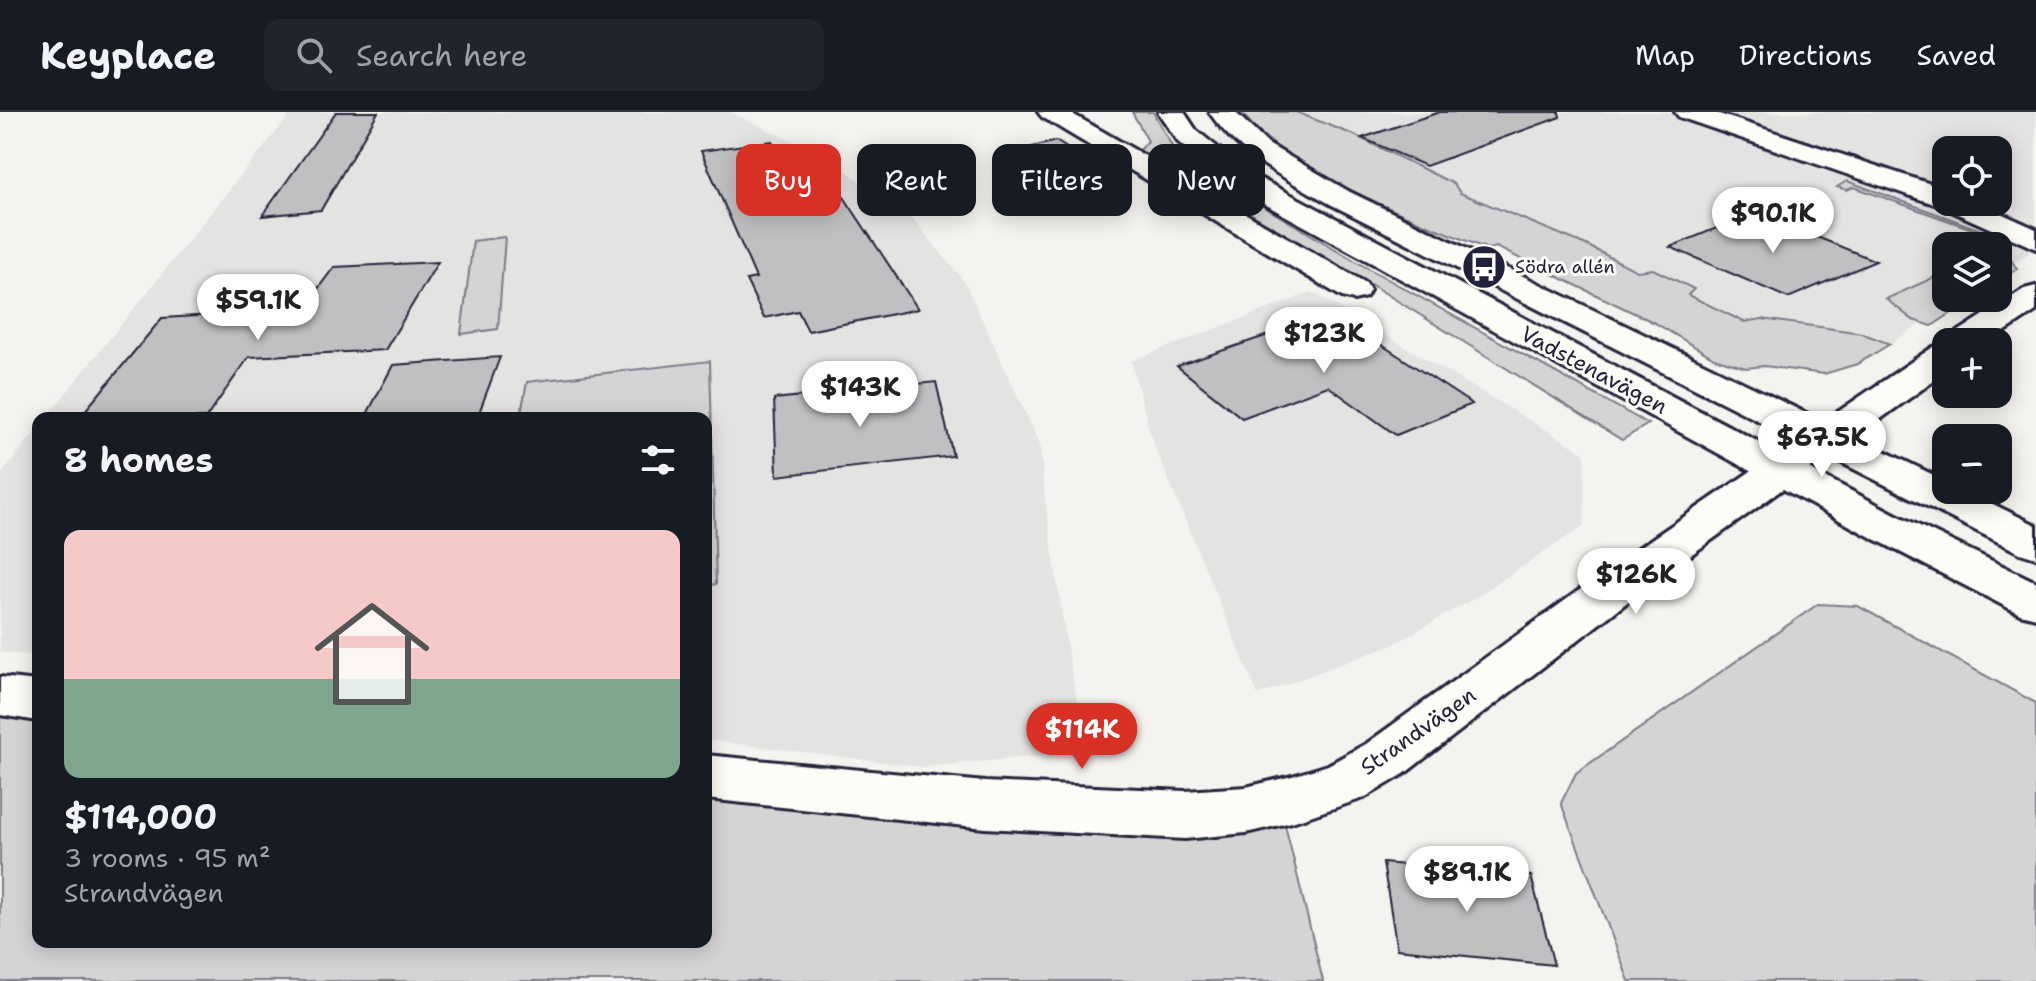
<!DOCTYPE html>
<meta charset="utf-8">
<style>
body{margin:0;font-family:"Shantell Sans",sans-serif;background:#20242c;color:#f1f3f6;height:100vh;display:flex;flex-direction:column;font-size:30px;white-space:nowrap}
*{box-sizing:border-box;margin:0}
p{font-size:26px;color:#9ea1a6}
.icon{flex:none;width:44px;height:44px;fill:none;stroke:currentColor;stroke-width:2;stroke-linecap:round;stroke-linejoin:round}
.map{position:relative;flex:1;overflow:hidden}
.sheet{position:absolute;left:32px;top:300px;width:680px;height:536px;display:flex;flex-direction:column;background:#171b24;border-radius:16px;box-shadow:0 4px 20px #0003}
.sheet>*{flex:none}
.hud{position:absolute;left:736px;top:32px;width:760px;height:72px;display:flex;gap:16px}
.fabs{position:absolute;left:1932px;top:24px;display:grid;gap:16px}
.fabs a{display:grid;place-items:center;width:80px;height:80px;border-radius:16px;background:#171b24;box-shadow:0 4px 20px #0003;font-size:40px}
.price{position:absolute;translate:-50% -68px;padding:0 18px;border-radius:28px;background:#fff;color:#222;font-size:26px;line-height:52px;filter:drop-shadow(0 2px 4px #0008)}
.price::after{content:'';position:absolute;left:50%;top:48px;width:24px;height:18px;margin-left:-12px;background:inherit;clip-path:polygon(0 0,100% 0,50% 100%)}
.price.active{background:#d93025;color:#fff}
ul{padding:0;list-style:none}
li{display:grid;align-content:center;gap:16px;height:424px;padding:0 32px}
li span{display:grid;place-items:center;height:248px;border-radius:16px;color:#555}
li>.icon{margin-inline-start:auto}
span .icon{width:144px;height:144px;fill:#fffc;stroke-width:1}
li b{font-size:34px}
h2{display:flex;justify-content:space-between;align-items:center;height:96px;padding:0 32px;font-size:34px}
.pill{padding:0 28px;border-radius:16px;background:#171b24;box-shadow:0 4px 20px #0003;font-size:28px;line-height:72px}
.pill.active{background:#d93025;color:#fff}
header{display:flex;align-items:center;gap:48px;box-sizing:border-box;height:112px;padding:0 40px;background:#171b24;border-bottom:2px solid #363941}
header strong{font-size:38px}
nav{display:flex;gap:44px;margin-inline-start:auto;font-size:28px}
.search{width:560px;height:72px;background:#20242c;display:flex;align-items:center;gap:20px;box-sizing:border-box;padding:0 28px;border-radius:16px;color:#9ea1a6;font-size:30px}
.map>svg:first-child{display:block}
.built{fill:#e4e3e2;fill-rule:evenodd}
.green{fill:#d5d4d5;stroke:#7c7b88;stroke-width:2}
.building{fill:#c0bfc2;stroke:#22223b;stroke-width:2}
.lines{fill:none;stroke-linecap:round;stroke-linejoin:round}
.minor-casing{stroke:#22223b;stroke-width:6}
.secondary-casing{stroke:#22223b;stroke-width:6}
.minor{fill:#fdfcf7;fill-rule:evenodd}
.secondary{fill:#fdfcf7;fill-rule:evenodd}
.labels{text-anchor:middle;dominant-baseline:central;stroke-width:6;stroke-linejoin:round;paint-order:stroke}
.far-poi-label{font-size:18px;fill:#22223b;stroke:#fdfcf7;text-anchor:start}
.street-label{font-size:22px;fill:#22223b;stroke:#fdfcf7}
</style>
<header>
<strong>Keyplace</strong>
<div class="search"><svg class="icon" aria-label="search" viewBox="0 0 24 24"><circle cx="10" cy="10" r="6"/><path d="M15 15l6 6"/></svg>Search here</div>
<nav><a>Map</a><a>Directions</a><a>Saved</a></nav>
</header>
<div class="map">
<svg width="2036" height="869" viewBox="0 0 2036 869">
<rect width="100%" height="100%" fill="#f4f3ef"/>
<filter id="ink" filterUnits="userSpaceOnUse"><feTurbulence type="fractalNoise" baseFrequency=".0125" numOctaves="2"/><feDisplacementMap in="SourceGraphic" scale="16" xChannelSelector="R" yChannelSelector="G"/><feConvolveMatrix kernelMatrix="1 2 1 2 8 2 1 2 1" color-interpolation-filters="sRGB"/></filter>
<g filter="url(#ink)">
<path class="built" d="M 292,0 L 730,0 L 830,47 L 913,107 L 964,169 L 1040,332 L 1045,388 L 1068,542 L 1087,640 L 923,655 L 706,628 L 706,306 L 46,306 Z
M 1296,0 L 2036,0 L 2036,136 L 1998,161 L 1998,134 L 1946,134 L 1946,186 L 1960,186 L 1890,232 L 1861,221 L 1827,216 L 1762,207 L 1744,210 L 1688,182 L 1693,177 L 1653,157 L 1637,159 L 1584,132 L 1460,81 L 1454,72 L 1354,23 ZM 1946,38 L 1998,38 L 1998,90 L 1946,90 Z
M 1312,180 L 1585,341 L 1584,414 L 1473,487 L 1394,532 L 1258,583 L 1152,328 L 1131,249 Z
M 38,316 L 38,544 L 0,540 L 0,364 Z"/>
<path class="green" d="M 1132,0 L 1153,0 L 1174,38 L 1205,60 L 1364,154 L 1648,312 L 1622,328 L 1354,162 L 1139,39 L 1148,29 Z
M 1242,0 L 1296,0 L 1354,23 L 1454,72 L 1460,81 L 1584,132 L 1637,159 L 1653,157 L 1694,177 L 1688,183 L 1744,210 L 1762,207 L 1827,216 L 1861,221 L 1890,232 L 1857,252 L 1824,262 L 1764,254 L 1746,256 L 1714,246 L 1655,211 L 1496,135 L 1488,137 C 1425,113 1278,55 1242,0 Z
M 1847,69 L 1995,123 L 2017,157 L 1998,170 L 1998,134 L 1970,134 L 1986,126 L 1986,122 L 1854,75 L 1847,78 L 1837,75 Z
M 505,125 L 498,217 L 461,222 L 473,129 Z
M 1946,160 L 1946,186 L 1974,186 L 1932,214 L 1913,208 L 1886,187 Z
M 710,249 L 716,472 L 706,474 L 706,306 L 520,306 L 527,270 Z
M 1818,492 L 1858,494 L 2036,591 L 2036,869 L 1629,869 L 1561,691 L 1576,661 Z
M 0,587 L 38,592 L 38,830 L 706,830 L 706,674 L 1278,684 L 1323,869 L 0,869 Z"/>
<path class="building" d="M 336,0 L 378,0 L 321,98 L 262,104 Z
M 1440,0 L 1559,0 L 1560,5 L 1426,54 L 1362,26 Z
M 772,29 L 806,92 L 844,85 L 918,197 L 808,219 L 798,199 L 764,206 L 746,168 L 756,166 L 701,39 Z
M 1056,29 L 1101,58 L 1042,76 L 996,44 Z
M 1756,100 L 1876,149 L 1788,186 L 1670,135 Z
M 438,150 L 385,238 L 249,245 L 206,306 L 79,306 L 162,206 L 302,198 L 334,155 Z
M 1333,201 L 1472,292 L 1396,323 L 1328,274 L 1242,306 L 1177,254 Z
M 500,245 L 477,306 L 365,306 L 393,253 Z
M 936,270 L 953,344 L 777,364 L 774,287 Z
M 1383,751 L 1531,764 L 1554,853 L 1397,837 Z"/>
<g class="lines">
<g class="minor-casing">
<path id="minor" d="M 1038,0 L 1069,0 L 1366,171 L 1370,178 L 1366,185 L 1354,188 L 1342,185 L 1042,5 Z
M 1675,0 L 1713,0 L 1946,77 L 1946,90 L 1976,90 L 2036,117 L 2036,137 L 1940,94 L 1679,5 Z
M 2036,174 L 2036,199 L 1989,230 L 1947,230 L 1953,223 L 2024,177 Z
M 1946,232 L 1946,260 L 1660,465 L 1404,662 L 1364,686 L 1292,710 L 1246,721 L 1185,727 L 985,716 L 706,687 L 706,643 L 985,670 L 1185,679 L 1246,675 L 1292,664 L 1328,653 L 1366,632 L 1628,443 L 1933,235 Z
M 0,565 L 38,569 L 38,609 L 0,603 Z"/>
</g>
<g class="secondary-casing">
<path id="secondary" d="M 1158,0 L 1184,0 L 1196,18 L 1248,60 L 1895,402 L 2036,470 L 2036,506 L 2020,502 L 1865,422 L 1228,72 L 1178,30 Z
M 1209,0 L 1235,0 L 1268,32 L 1350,80 L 1946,369 L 1946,378 L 1964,378 L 2036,413 L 2036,446 L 2020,441 L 1330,92 C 1285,66 1239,44 1209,0 Z"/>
</g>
<use href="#minor" class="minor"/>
<use href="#secondary" class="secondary"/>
</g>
</g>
<defs>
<g id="bus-disc" transform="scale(2.3)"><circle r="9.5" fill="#22223b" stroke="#fdfcf7"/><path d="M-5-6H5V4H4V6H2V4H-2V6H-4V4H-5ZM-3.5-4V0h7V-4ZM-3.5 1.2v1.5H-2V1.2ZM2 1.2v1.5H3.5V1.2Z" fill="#fff"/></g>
</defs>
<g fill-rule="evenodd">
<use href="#bus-disc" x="1484" y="155"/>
</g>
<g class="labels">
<g class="far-poi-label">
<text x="1515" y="155">Södra allén</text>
</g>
<g class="street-label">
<text transform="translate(1594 258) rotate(28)">Vadstenavägen</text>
<text transform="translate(1418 619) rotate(-35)">Strandvägen</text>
</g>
</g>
</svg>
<div class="fabs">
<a><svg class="icon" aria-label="locate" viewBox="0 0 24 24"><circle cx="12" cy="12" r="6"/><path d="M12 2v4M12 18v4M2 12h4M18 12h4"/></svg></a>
<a><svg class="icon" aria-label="layers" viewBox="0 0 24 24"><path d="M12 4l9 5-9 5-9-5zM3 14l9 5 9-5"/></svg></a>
<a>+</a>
<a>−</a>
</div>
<b class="price" style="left:1773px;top:143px">$90.1K</b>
<b class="price" style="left:258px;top:230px">$59.1K</b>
<b class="price" style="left:1324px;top:263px">$123K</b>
<b class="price" style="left:860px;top:317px">$143K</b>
<b class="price" style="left:1822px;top:367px">$67.5K</b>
<b class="price" style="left:1636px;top:504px">$126K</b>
<b class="price active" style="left:1082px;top:659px">$114K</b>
<b class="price" style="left:1467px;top:802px">$89.1K</b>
<div class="hud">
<a class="pill active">Buy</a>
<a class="pill">Rent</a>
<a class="pill">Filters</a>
<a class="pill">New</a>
</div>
<section class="sheet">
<h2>8 homes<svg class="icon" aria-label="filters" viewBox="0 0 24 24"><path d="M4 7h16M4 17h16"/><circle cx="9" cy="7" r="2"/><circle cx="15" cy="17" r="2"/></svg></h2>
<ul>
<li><span style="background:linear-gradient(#f6c9c9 60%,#7fa58c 0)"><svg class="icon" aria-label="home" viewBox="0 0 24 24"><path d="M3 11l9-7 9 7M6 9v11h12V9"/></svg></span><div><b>$114,000</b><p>3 rooms · 95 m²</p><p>Strandvägen</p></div></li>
</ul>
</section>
</div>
